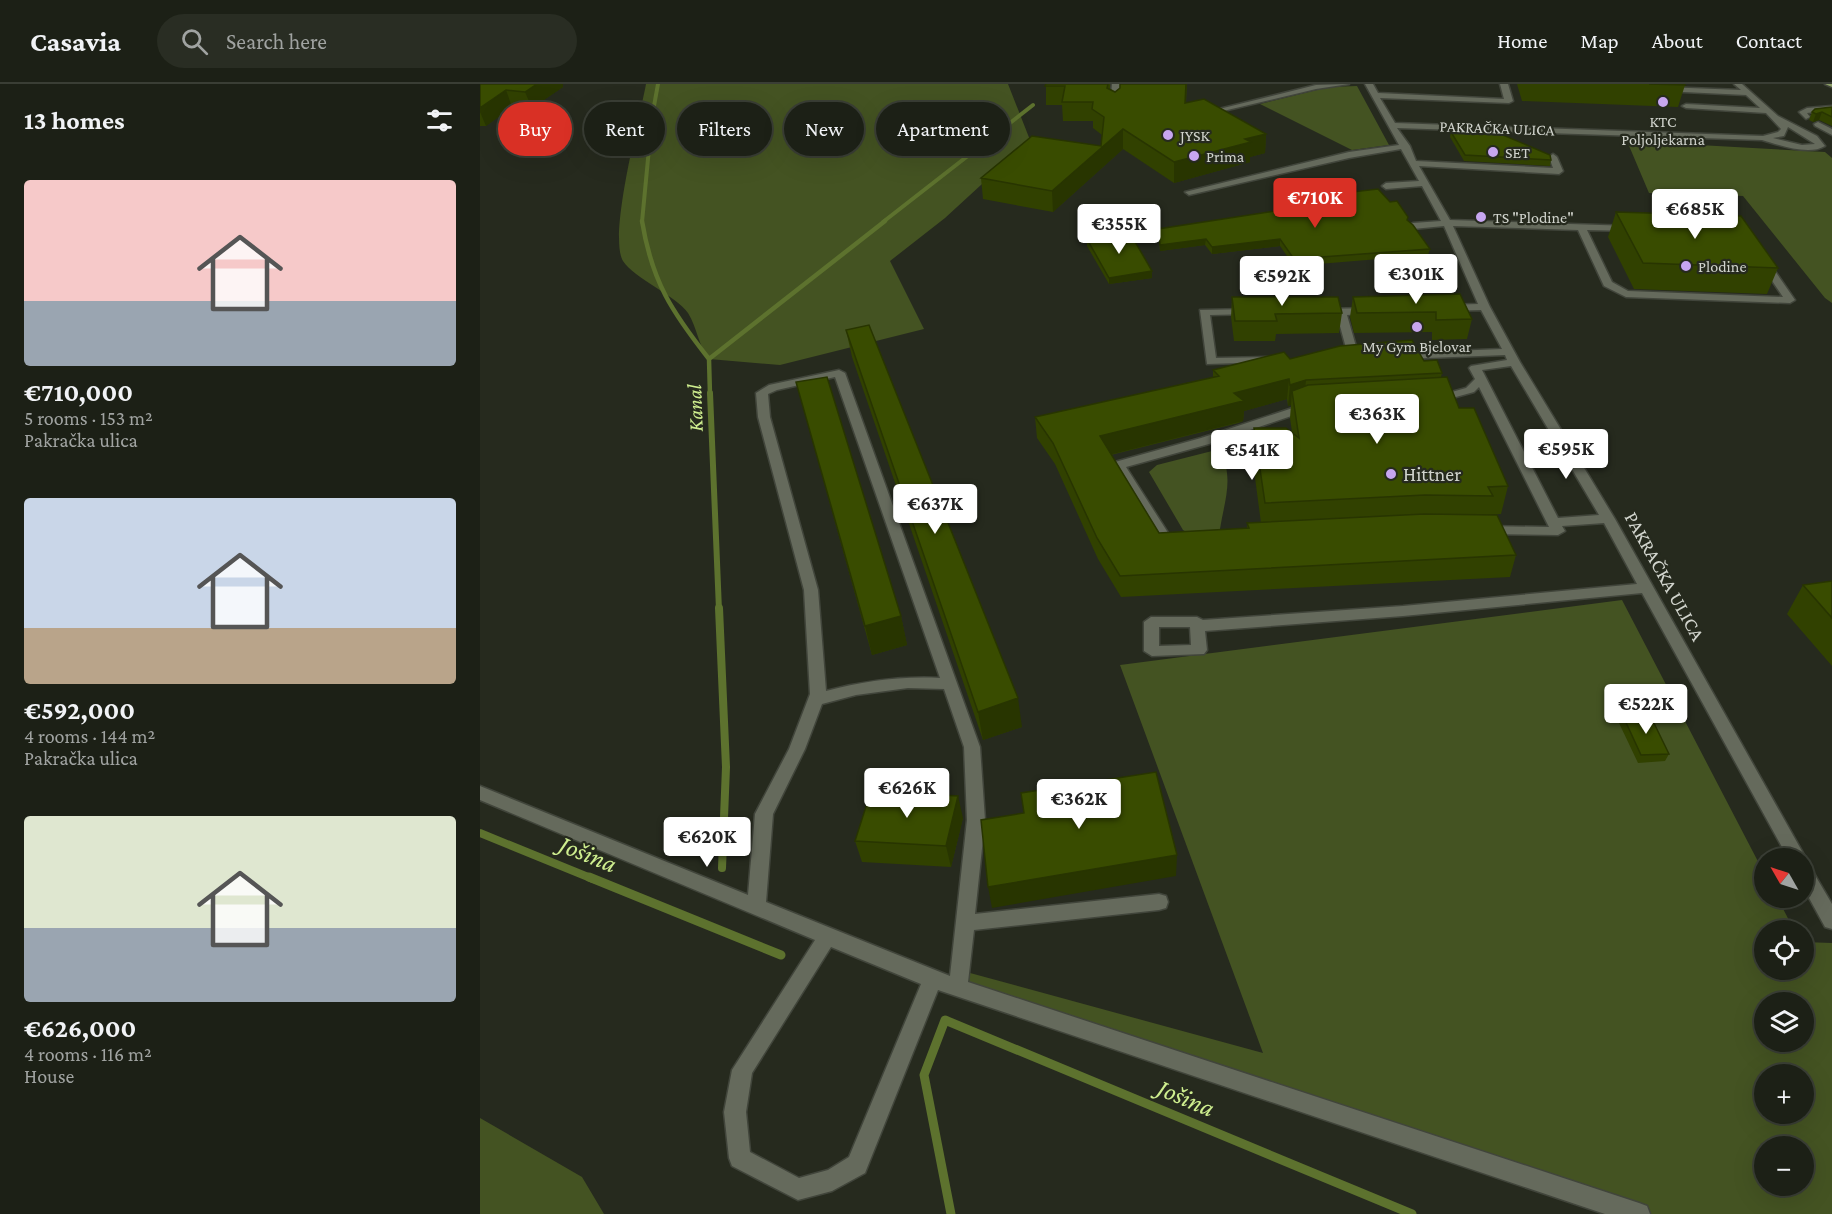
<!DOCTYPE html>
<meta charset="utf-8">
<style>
body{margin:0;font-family:"Crimson Pro",serif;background:#292d23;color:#f1f3f6;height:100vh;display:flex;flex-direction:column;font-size:22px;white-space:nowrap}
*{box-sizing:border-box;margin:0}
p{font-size:20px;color:#a0a3a1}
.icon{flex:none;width:33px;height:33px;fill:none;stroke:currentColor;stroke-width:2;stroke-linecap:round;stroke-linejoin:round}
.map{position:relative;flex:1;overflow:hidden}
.side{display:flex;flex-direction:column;background:#1c2016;width:480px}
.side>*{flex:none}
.top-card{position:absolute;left:18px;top:18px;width:570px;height:54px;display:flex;gap:12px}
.needle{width:39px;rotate:309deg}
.tools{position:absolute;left:1274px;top:764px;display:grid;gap:12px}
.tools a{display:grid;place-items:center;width:60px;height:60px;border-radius:50%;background:#1c2016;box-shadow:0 6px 24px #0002,0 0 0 2px #3a3e35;font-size:30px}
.price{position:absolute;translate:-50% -51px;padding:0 14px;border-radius:6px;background:#fff;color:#222;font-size:20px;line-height:39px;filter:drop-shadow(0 2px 3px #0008)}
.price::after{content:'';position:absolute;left:50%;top:36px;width:18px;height:14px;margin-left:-9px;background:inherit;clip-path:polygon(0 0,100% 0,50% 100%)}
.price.active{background:#d93025;color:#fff}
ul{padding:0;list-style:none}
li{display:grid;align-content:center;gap:12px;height:318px;padding:0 24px}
li span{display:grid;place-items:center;height:186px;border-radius:6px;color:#555}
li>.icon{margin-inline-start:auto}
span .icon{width:108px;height:108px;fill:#fffc;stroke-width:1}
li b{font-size:26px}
h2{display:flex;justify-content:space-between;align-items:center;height:72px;padding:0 24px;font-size:26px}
.pill{padding:0 21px;border-radius:27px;background:#1c2016;box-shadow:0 6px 24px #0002,0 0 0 2px #3a3e35;font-size:21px;line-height:54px}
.pill.active{background:#d93025;color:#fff}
header{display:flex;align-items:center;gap:36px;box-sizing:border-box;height:84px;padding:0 30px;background:#1c2016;border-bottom:2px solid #3a3e35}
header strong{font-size:28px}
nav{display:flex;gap:33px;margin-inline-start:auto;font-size:21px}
.search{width:420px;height:54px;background:#292d23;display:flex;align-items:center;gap:15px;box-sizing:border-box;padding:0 21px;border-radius:33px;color:#a0a3a1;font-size:22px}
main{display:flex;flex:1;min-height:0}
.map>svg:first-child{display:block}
.green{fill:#445322;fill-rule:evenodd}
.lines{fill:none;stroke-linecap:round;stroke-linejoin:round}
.stream-far4{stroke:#5d722e;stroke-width:4}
.stream-far3{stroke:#5d722e;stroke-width:4.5}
.stream-far2{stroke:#5d722e;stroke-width:6}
.stream-far1{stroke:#5d722e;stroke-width:8}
.stream{stroke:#5d722e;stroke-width:9}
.minor-casing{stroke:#41453b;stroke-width:3}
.major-casing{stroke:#41453b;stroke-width:3}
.minor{fill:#656a5c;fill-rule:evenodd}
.major{fill:#8a9c65;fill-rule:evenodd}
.wall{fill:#314100;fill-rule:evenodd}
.shaded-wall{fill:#283500}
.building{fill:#394c00;stroke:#283500;stroke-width:1.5}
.poi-dot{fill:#c7a6f0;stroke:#262a1e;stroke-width:2}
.labels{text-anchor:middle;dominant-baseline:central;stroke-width:4.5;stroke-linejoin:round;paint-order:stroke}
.far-poi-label{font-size:16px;fill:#d1d4cd;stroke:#262a1e;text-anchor:start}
.far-street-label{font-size:16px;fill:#d1d4cd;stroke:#262a1e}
.poi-label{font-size:20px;fill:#d1d4cd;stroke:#262a1e;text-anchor:start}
.street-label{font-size:20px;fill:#d1d4cd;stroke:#262a1e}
.water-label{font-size:21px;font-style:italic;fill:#cfef8f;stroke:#262a1e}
.near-water-label{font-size:26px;font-style:italic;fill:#cfef8f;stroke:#262a1e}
</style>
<header>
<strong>Casavia</strong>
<div class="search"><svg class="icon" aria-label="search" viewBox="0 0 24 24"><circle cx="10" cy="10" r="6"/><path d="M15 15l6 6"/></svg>Search here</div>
<nav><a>Home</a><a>Map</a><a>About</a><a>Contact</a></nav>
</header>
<main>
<section class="side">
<h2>13 homes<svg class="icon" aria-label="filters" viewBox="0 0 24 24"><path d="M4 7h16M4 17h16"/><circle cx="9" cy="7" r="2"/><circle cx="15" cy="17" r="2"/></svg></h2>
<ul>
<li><span style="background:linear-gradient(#f6c9c9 65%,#9aa5b1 0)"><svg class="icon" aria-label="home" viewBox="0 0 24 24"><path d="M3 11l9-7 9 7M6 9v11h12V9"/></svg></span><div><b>€710,000</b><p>5 rooms · 153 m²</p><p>Pakračka ulica</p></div></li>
<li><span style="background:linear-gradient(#c9d6e8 70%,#b9a48a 0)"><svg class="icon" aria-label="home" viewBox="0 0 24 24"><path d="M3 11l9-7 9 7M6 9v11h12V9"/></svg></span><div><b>€592,000</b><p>4 rooms · 144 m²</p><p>Pakračka ulica</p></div></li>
<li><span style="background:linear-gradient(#dfe7d0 60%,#9aa5b1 0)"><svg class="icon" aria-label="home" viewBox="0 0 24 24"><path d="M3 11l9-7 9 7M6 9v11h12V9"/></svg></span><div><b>€626,000</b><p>4 rooms · 116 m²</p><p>House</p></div></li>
</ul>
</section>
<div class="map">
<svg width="1352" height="1130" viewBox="0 0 1352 1130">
<rect width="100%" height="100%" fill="#262a1e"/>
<path class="green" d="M 166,0 L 528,0 L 550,56 L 465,134 L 410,177 L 444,245 L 300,281 L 229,275 C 218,261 217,243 208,229 C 196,212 154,194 143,177 C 128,152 160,33 166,0 Z
M 877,2 L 909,61 L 872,66 L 780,20 L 849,3 Z
M 1147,57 L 1345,68 L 1352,74 L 1352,219 L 1345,214 L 1263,112 L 1169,109 Z
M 740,365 C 754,395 745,414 740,445 L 728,454 L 713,452 L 703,446 L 669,388 L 677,381 Z
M 1142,516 L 1284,789 L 1284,813 L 1297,813 L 1314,846 L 1284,846 L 1284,885 L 1323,885 L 1323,858 L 1352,859 L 1352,1130 L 1159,1130 L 478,904 L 479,886 L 783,969 L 640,581 ZM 1284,918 L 1323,918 L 1323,957 L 1284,957 ZM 1284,990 L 1323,990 L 1323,1029 L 1284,1029 ZM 1284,1062 L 1323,1062 L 1323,1101 L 1284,1101 Z
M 0,1034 L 102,1093 L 124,1130 L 0,1130 Z"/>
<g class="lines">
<path class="stream-far4" d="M 162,138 L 172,33 L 178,0
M 403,138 L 553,21"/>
<path class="stream-far3" d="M 162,137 C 172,198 192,228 229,275
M 230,311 L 229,275 L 405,137"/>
<path class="stream-far2" d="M 230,309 L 239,526"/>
<path class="stream-far1" d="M 239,524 L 246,683 L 242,784
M 0,749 L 113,795"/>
<path class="stream" d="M 109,793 L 301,871
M 471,1130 L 444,991 L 465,936 L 932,1130"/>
<g class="minor-casing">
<path id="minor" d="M 632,0 L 640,0 L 638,23 L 634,25 L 630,23 Z
M 869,0 L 836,5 L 739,28 L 735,26 L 836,1 Z
M 885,0 L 893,0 L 898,9 L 1024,15 L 1020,0 L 1028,0 L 1033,17 L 1029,19 L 900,14 L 915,39 L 1283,52 L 1298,48 L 1301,45 L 1286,29 L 1206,24 L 1202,22 L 1206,20 L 1280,24 L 1266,11 L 1183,7 L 1179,5 L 1183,3 L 1261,6 L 1254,0 L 1262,0 L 1298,32 L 1337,52 L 1345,62 C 1329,72 1299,61 1282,56 L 917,44 L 930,62 L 936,77 L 1073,84 L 1069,73 L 1073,70 L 1077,73 L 1083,87 L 1079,90 L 939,82 L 970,136 L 1151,142 L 1154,143 L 1154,147 L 1107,146 L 1132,198 L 1148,207 L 1303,213 L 1278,176 L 1283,173 L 1286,174 L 1315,216 L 1310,219 L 1146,213 L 1124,202 L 1098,146 L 973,142 L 1010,223 L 1040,278 L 1135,435 L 1323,769 L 1326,774 L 1324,779 L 1329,781 L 1352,820 L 1352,845 L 1345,843 L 1323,803 L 1323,774 L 1308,774 L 1162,509 L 923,532 L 725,547 L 727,566 L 724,570 L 672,572 L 664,567 L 664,538 L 671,533 L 717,533 L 723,536 L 923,522 L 1157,500 L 1124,439 L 1082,442 L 1085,447 L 1078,451 L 1004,450 L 997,446 L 1004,442 L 1069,443 L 999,303 L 994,308 L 954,319 L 948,316 L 950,314 L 986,304 L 995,295 L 989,284 L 991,282 L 1027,276 L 1025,271 L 922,275 L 916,272 L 922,269 L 1022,265 L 1001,226 L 966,227 L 961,224 L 966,221 L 998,220 L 964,142 L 933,145 L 928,142 L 933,139 L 961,137 L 942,102 L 906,105 L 902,102 L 906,99 L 939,97 L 921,65 L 869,74 L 709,111 L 705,108 L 869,68 L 919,61 ZM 1308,43 L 1335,60 L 1322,61 L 1293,54 L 1304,52 ZM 1031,282 L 1119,431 L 1078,434 L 1002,286 ZM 679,543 L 710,543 L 711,561 L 679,562 Z
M 1352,22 L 1352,26 L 1327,29 L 1330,33 L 1326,35 L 1319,28 L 1327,24 Z
M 1338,38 L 1352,45 L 1352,51 L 1335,42 L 1334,40 Z
M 891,224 L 895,225 L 895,229 L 867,231 L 879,273 L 873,276 L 869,275 L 857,231 L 843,231 L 838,228 L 843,225 Z
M 771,225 L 775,226 L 775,230 L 730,231 L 736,274 L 790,273 L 796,276 L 794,278 L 727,280 L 720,226 Z
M 359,286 L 365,289 L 500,663 L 505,736 L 495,830 L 679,810 L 686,812 L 688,818 L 686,824 L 679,826 L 494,846 L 488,898 L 1159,1119 L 1167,1122 L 1170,1130 L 1125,1130 L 458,906 L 385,1089 L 352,1107 L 318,1116 L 252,1082 L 249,1074 L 244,1028 L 252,986 L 335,856 L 0,716 L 0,702 L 268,811 L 275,730 L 309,665 L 330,610 L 324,506 L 278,333 L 276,309 L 289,301 ZM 355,293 L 460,594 C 420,592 384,597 346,607 L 338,506 L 290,333 L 288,310 L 297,306 ZM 428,604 L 464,605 L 484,663 L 487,736 L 470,892 L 286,818 L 293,730 L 325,665 L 342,620 L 376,611 ZM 351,863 L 441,900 L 369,1073 L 348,1086 L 319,1094 L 270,1068 L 266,1028 L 272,989 Z
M 828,319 L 834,323 L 832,325 L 729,360 L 646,383 L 692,455 L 701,456 L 703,459 L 701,462 L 683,462 L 633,381 L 635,378 L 721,354 Z"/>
</g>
<g class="major-casing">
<path id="major" d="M 1345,0 L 1352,0 L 1352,3 Z"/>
</g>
<use href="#minor" class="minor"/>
<use href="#major" class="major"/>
</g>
<path class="wall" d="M 0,0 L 83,3 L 52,24 L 32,23 L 6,42 L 0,42 Z
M 566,0 L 630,0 L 630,5 L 635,8 L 640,4 L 640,0 L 707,0 L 706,19 L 786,50 L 785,69 L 770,73 L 770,78 L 694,99 L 643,65 L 573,128 L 503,115 L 501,94 L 621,62 L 622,51 L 613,44 L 613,37 L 583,37 L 582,21 L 566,21 Z
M 1037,0 L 1204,0 L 1205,1 L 1198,23 L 1042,17 Z
M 1352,23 L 1352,42 L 1339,36 L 1333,38 L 1329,36 L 1332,28 Z
M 971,48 L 1071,76 L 1070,82 L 984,77 L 970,53 Z
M 872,108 L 928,137 L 950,165 L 948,171 L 814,182 L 800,162 L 732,170 L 725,161 L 680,167 L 678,145 L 858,117 L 858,113 L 872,112 Z
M 1136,128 L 1298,184 L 1287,210 L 1154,205 L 1128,153 Z
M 607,155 L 672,187 L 672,194 L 629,200 L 607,162 Z
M 752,213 L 862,229 L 859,249 L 796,250 L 795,257 L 754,257 L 751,233 Z
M 873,213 L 992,235 L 987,255 L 952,256 L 952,248 L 874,249 L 870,233 Z
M 366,246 L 542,643 L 503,656 L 372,273 Z
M 810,275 L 944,277 L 962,289 L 961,293 L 979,324 L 1028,402 L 1021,430 L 1008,431 L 1036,471 L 1030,493 L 641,513 L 618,475 L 575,380 L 557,354 L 555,333 L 733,293 L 733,286 ZM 807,315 L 808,322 L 811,321 L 810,334 L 812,348 L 774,344 L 772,371 L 781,439 L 767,439 L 767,444 L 679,449 L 631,371 L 758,339 L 763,337 L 764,327 Z
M 316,298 L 421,532 L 427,561 L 392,571 Z
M 1352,497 L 1352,582 L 1307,530 L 1323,501 Z
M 1143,632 L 1189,670 L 1185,677 L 1158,679 L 1139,639 Z
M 483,734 L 471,783 L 382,778 L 375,757 Z"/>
<path class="shaded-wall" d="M 57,0 L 83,0 L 83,3 L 52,24 L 45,8 Z
M 26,6 L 32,23 L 6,42 L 0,28 L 0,24 Z
M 1342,28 L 1339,36 L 1333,38 L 1336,30 Z
M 643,45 L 643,65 L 573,128 L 572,107 Z
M 786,50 L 785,69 L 770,73 L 770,78 L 694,99 L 694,78 L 765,55 Z
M 726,155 L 725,161 L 680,167 L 680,161 Z
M 800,155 L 800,162 L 732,170 L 732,163 Z
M 672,187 L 672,194 L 629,200 L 629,194 Z
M 809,295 L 807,315 L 764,327 L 763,337 L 621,373 L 620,352 L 754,309 Z
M 826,296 L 824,317 L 812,307 L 811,321 L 808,322 L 810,301 Z
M 421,532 L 427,561 L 392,571 L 385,542 Z
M 538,614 L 542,643 L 503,656 L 498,628 Z
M 478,712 L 483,734 L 471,783 L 466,762 Z
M 697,771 L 696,792 L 512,824 L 508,803 Z"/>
<path class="building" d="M 0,0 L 57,0 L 45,8 L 26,6 L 0,24 Z
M 566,0 L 628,0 L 627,4 L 635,8 L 640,4 L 640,0 L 706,0 L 705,19 L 724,15 L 786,50 L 765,55 L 771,58 L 694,78 L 643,45 L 572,107 L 501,94 L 552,52 L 621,62 L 624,33 L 612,25 L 613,18 L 582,18 L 585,2 L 565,2 Z
M 1169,0 L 1204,0 L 1205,1 Z
M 1352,23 L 1352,33 L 1342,28 L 1336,30 L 1332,28 L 1335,25 Z
M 971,48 L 1023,51 L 1070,71 L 1071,76 L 985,71 Z
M 898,105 L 910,118 L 917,117 L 928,133 L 927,136 L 933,141 L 950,165 L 814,175 L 800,155 L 732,163 L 726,155 L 680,161 L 678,145 L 861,117 L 858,113 L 874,111 L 872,108 Z
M 1136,128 L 1261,132 L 1298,184 L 1163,179 Z
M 650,149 L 672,187 L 629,194 L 607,155 Z
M 980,210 L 992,235 L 956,236 L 956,228 L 877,229 L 873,213 Z
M 752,213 L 858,213 L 862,229 L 795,230 L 797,237 L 755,237 Z
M 389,241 L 538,614 L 498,628 L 366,246 Z
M 932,256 L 944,277 L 957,276 L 962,289 L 826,296 L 810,301 L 809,295 L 754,309 L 764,317 L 759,318 L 620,352 L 679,449 L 769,444 L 767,439 L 944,430 L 1017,431 L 1036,471 L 640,492 L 617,454 L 573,359 L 555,333 L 739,292 L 733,286 L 804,268 L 810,275 L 860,262 Z
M 347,293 L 421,532 L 385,542 L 316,298 Z
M 967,293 L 979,324 L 994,324 L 1028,402 L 1008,403 L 1013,412 L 945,411 L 785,419 L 774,344 L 806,344 L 819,354 L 812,307 L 828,301 Z
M 1352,497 L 1352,534 L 1323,501 Z
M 1170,631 L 1189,670 L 1161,671 L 1143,632 Z
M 676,688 L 697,771 L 508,803 L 501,736 L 544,729 L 541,709 Z
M 391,707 L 478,712 L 466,762 L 375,757 Z"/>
<g class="poi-dot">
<circle cx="1183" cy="18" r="6"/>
<circle cx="688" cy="51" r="6"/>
<circle cx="1013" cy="68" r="6"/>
<circle cx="714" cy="72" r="6"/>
<circle cx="1001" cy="133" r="6"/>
<circle cx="1206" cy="182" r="6"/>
<circle cx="937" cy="243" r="6"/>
<circle cx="911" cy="390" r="6"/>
</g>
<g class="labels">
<g class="far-poi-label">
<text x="1183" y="37" text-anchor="middle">KTC<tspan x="1183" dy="18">Poljoljekarna</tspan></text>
<text x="700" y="51">JYSK</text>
<text x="1025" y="68">SET</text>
<text x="726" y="72">Prima</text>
<text x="1013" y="133">TS "Plodine"</text>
<text x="1218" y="182">Plodine</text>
<text x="937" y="262" text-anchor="middle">My Gym Bjelovar</text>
</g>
<g class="far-street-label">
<text transform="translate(1017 44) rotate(2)">PAKRAČKA ULICA</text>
</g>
<g class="poi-label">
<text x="923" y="390">Hittner</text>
</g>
<g class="street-label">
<text transform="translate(1185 492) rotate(61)">PAKRAČKA ULICA</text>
</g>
<g class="water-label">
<text transform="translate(215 324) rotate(-92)">Kanal</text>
</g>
<g class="near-water-label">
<text transform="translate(108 770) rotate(22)">Jošina</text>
<text transform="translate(706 1014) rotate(23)">Jošina</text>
</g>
</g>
</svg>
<div class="tools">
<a><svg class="needle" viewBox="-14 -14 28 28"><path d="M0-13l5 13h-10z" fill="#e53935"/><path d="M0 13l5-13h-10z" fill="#a0a3a1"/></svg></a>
<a><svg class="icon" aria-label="locate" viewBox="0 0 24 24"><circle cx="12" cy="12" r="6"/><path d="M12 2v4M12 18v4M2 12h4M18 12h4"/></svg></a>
<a><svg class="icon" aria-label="layers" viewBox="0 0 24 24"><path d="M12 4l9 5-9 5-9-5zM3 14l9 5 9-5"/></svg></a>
<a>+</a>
<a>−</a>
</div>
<b class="price active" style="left:835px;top:145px">€710K</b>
<b class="price" style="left:1215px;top:156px">€685K</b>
<b class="price" style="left:639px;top:171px">€355K</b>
<b class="price" style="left:936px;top:221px">€301K</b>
<b class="price" style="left:802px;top:223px">€592K</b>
<b class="price" style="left:897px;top:361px">€363K</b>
<b class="price" style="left:1086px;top:396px">€595K</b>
<b class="price" style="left:772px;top:397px">€541K</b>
<b class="price" style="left:455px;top:451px">€637K</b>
<b class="price" style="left:1166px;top:651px">€522K</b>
<b class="price" style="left:427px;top:735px">€626K</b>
<b class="price" style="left:599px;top:746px">€362K</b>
<b class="price" style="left:227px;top:784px">€620K</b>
<div class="top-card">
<a class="pill active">Buy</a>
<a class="pill">Rent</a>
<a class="pill">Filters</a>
<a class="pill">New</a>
<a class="pill">Apartment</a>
</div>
</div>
</main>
